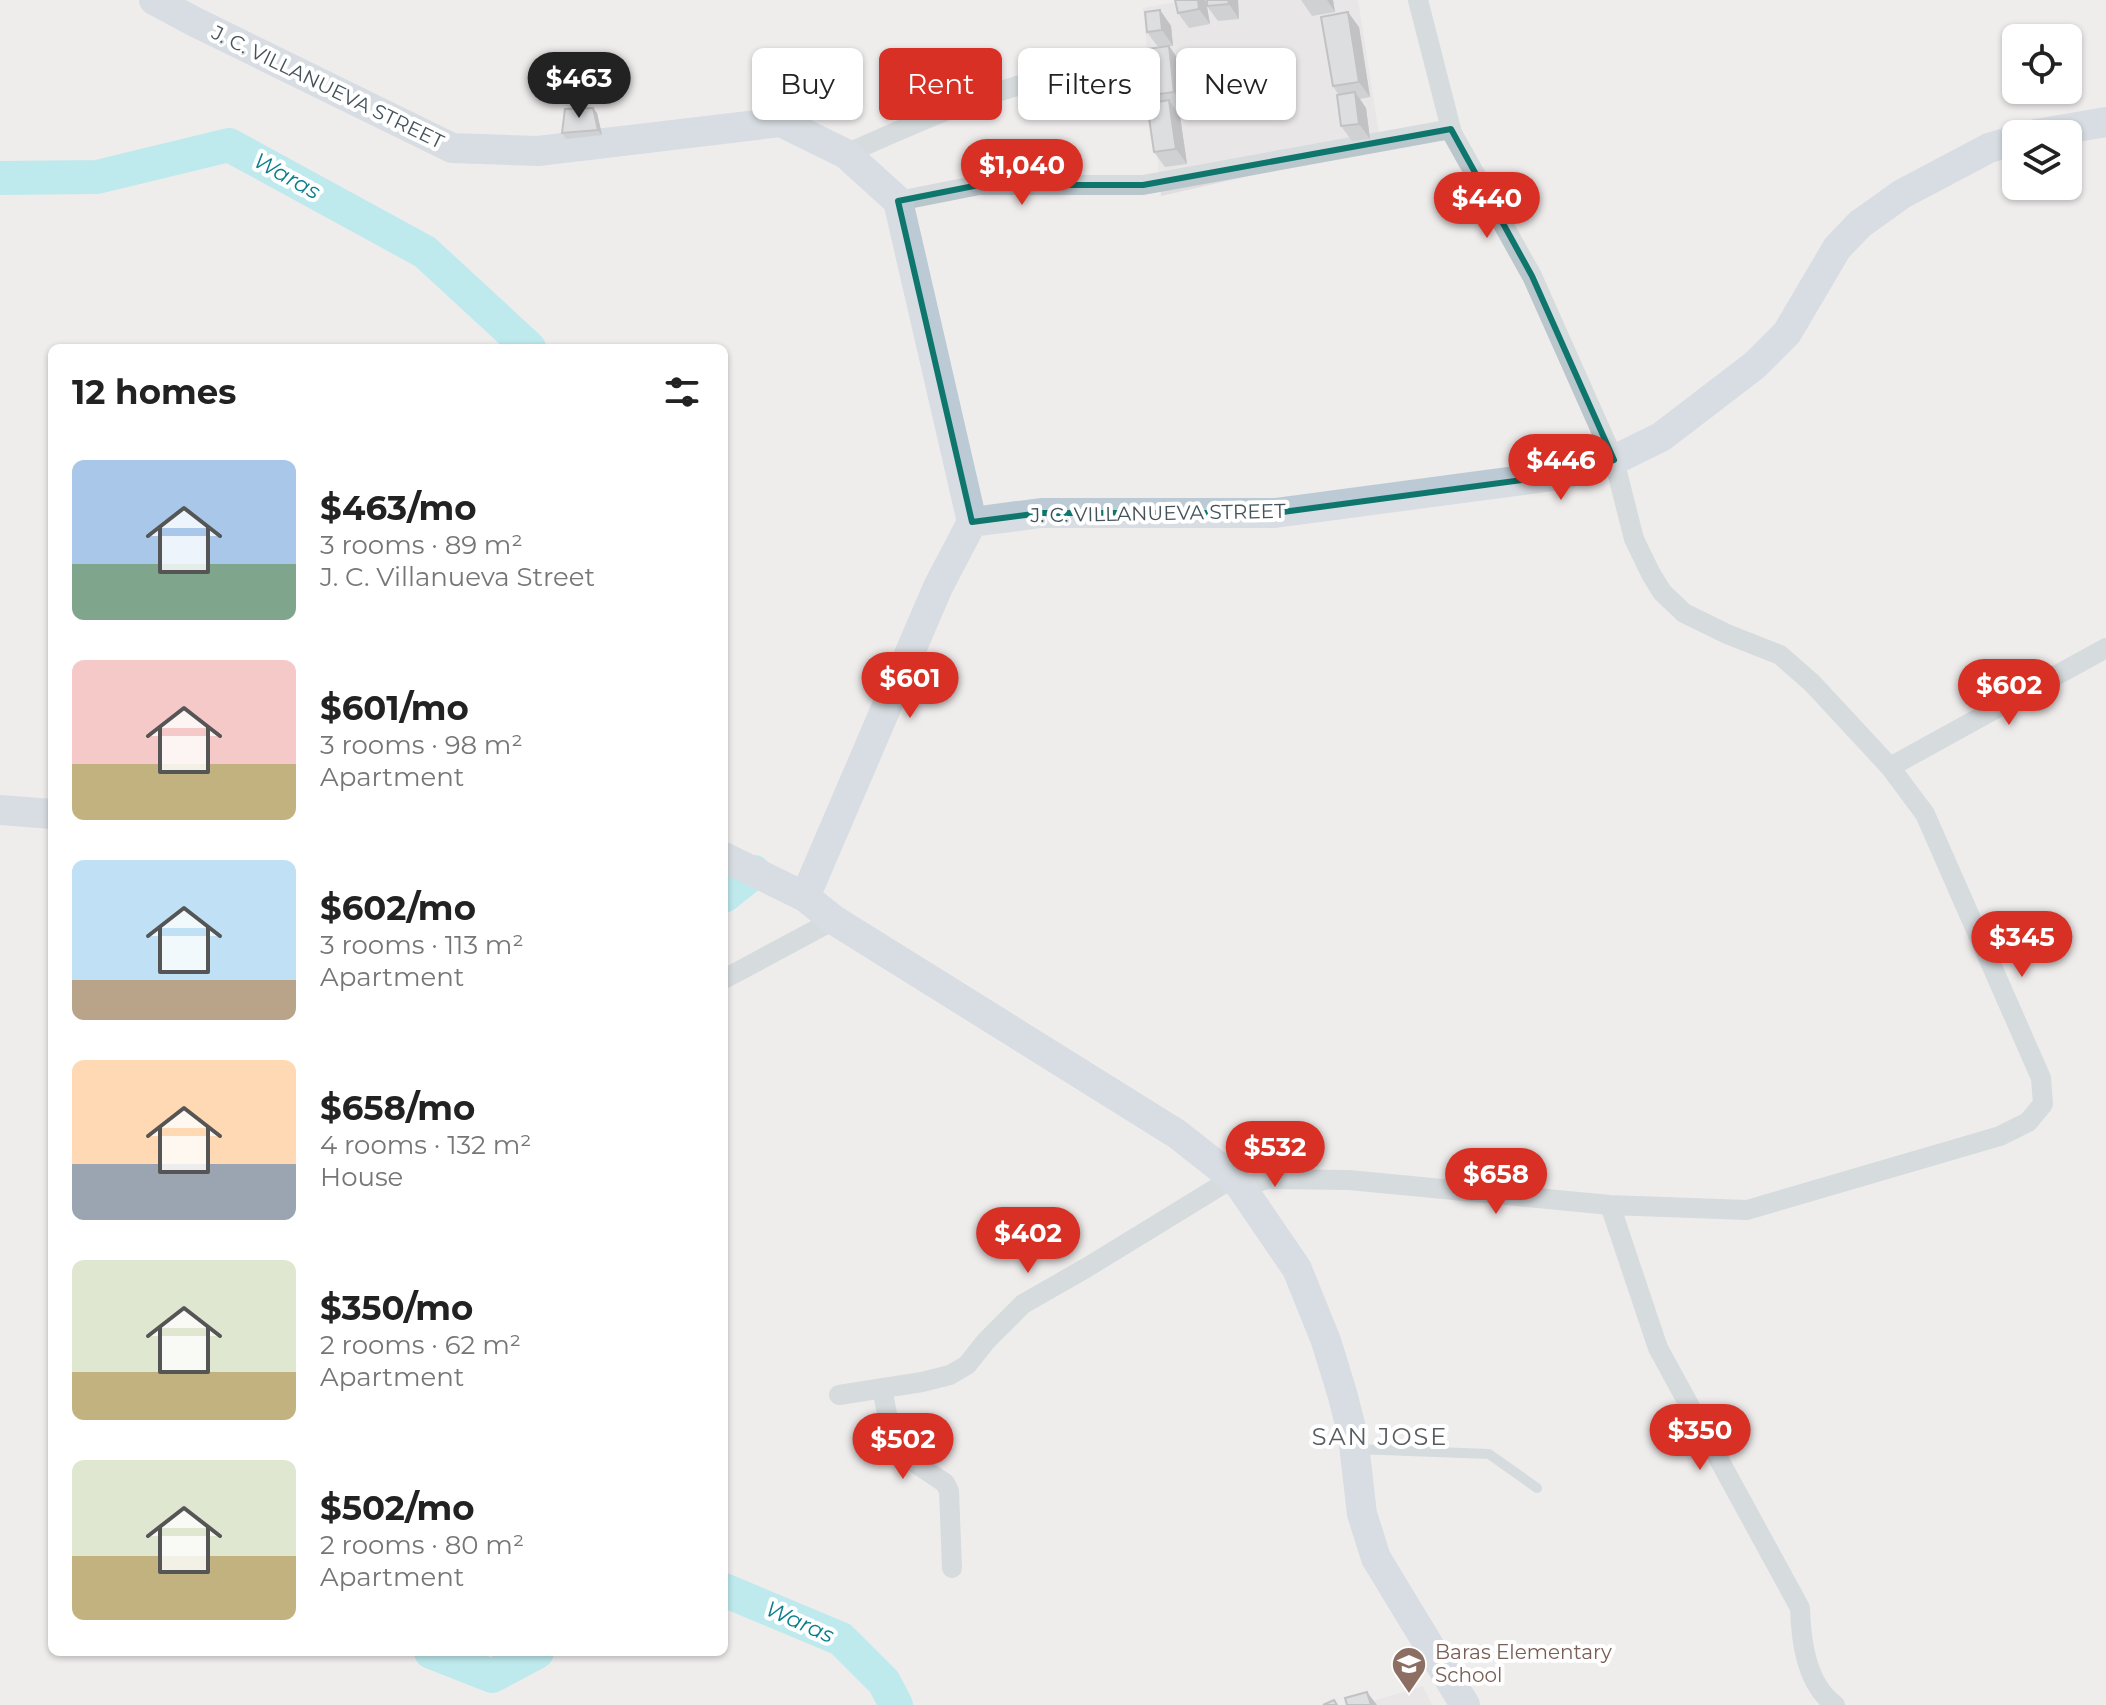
<!DOCTYPE html>
<meta charset="utf-8">
<style>
body{margin:0;font-family:Montserrat,sans-serif;background:#f2f2f2;color:#222;height:100vh;display:flex;flex-direction:column;font-size:30px;white-space:nowrap}
*{box-sizing:border-box;margin:0}
p{font-size:26px;color:#767676}
.icon{flex:none;width:44px;height:44px;fill:none;stroke:currentColor;stroke-width:2;stroke-linecap:round;stroke-linejoin:round}
.map{position:relative;flex:1;overflow:hidden}
.sheet{position:absolute;left:48px;top:344px;width:680px;height:1312px;display:flex;flex-direction:column;background:#fff;border-radius:12px;box-shadow:0 2px 6px #0004}
.sheet>*{flex:none}
.top-card{position:absolute;left:752px;top:48px;width:760px;height:72px;display:flex;gap:16px}
.controls{position:absolute;left:2002px;top:24px;display:grid;gap:16px}
.controls a{display:grid;place-items:center;width:80px;height:80px;border-radius:12px;background:#fff;box-shadow:0 2px 6px #0004;font-size:40px}
.price{position:absolute;translate:-50% -68px;padding:0 18px;border-radius:28px;background:#d93025;color:#fff;font-size:26px;line-height:52px;filter:drop-shadow(0 2px 4px #0008)}
.price::after{content:'';position:absolute;left:50%;top:48px;width:24px;height:18px;margin-left:-12px;background:inherit;clip-path:polygon(0 0,100% 0,50% 100%)}
.price.selected{background:#222;color:#fff}
ul{padding:0;list-style:none}
li{display:flex;align-items:center;gap:24px;height:200px;padding:0 24px}
li span{display:grid;place-items:center;flex:none;width:224px;height:160px;border-radius:12px;color:#555}
li>.icon{margin-inline-start:auto}
span .icon{width:96px;height:96px;fill:#fffc;stroke-width:1}
li b{font-size:34px}
h2{display:flex;justify-content:space-between;align-items:center;height:96px;padding:0 24px;font-size:34px}
.pill{padding:0 28px;border-radius:12px;background:#fff;box-shadow:0 2px 6px #0004;font-size:28px;line-height:72px}
.pill.selected{background:#d93025;color:#fff}
.map>svg:first-child{display:block}
.education{fill:#e0ddde}
.lines{fill:none;stroke-linecap:round;stroke-linejoin:round}
.river{stroke:#83e5ee;stroke-width:34}
.lane{stroke:#b9c6cc;stroke-width:10}
.street{stroke:#b9c6cc;stroke-width:20}
.secondary{stroke:#bbcad4;stroke-width:30}
.wall{fill:#acafb4}
.shaded-wall{fill:#8c8f92}
.building{fill:#c8ccd1;stroke:#8c8f92;stroke-width:2}
.marked{fill:none;stroke:#0f766e;stroke-width:6;stroke-linejoin:round}
.labels{text-anchor:middle;dominant-baseline:central;stroke-width:8;stroke-linejoin:round;paint-order:stroke}
.street-label{font-size:20px;fill:#44525a;stroke:#fff}
.education-label{font-size:20px;fill:#785e54;stroke:#fff;text-anchor:start}
.water-label{font-size:22px;font-style:italic;fill:#0a7f8b;stroke:#fff}
.quarter-label{font-size:24px;letter-spacing:2px;fill:#585d61;stroke:#fff}
</style>
<div class="map">
<svg width="2106" height="1705" viewBox="0 0 2106 1705">
<rect width="100%" height="100%" fill="#efecec"/>
<path class="education" d="M 1187,0 L 1358,0 L 1381,146 L 1161,196 L 1143,8 Z
M 1423,1686 L 1432,1705 L 1360,1705 Z"/>
<g class="lines">
<path class="river" d="M 0,178 L 97,177 L 229,145 L 425,252 L 529,348
M 724,896 L 754,872
M 724,1590 L 841,1639 L 884,1682 L 896,1705
M 431,1652 L 492,1676 L 537,1652"/>
<path class="lane" d="M 1356,1449 L 1489,1454 L 1537,1488"/>
<path class="street" d="M 846,154 C 917,122 991,89 1067,73
M 898,201 L 979,185 L 1143,185 L 1451,129
M 1890,767 L 2106,648
M 724,979 L 834,920
M 1241,1187 L 1268,1179 L 1349,1180 L 1610,1205 L 1747,1210 L 2000,1136 L 2028,1122 L 2043,1104 L 2041,1078 L 1925,814 L 1890,767 L 1812,683 L 1780,655 L 1727,634 L 1684,613 L 1662,592 L 1651,574 L 1634,539 L 1614,460 L 1532,276 L 1452,133 L 1418,0
M 1610,1205 L 1658,1348 L 1800,1608 C 1801,1641 1806,1684 1835,1705
M 882,1388 L 888,1419 L 915,1463 L 945,1483 L 949,1491 L 952,1568
M 839,1395 L 922,1382 L 950,1375 L 967,1365 L 986,1341 L 1023,1304 L 1086,1268 L 1233,1178"/>
<path class="secondary" d="M 154,0 L 195,22 L 452,148 L 538,151 L 781,122 L 846,154 L 898,201 L 972,522
M 2036,134 L 2106,122
M 972,522 L 1041,513 L 1275,513 L 1560,475 L 1614,460 L 1661,437 L 1755,365 L 1787,333 L 1837,248 L 1860,224 L 1902,194 L 1989,148 L 2016,140
M 0,810 L 52,814
M 724,857 L 805,897 L 834,920 L 1177,1134 L 1233,1178 L 1241,1187 L 1297,1269 L 1326,1341 L 1342,1393 L 1353,1436 L 1362,1514 L 1376,1558 L 1465,1705
M 805,897 L 938,587 L 972,522"/>
</g>
<path class="wall" d="M 1175,0 L 1205,0 L 1210,24 L 1189,28 L 1178,13 Z
M 1207,0 L 1238,0 L 1239,19 L 1218,21 L 1207,6 Z
M 1301,0 L 1333,0 L 1335,12 L 1312,16 Z
M 1160,10 L 1171,26 L 1173,46 L 1169,46 L 1180,62 L 1185,108 L 1175,109 L 1180,116 L 1187,164 L 1165,167 L 1154,152 L 1157,102 L 1152,95 L 1158,47 L 1147,32 Z
M 1359,27 L 1370,97 L 1360,99 L 1366,108 L 1370,139 L 1352,141 L 1341,126 L 1338,94 L 1333,86 Z
M 597,113 L 602,135 L 566,139 L 562,133 Z"/>
<path class="shaded-wall" d="M 1198,0 L 1205,0 L 1206,1 L 1210,24 L 1199,9 Z
M 1228,0 L 1238,0 L 1239,19 L 1229,4 Z
M 1327,0 L 1333,0 L 1335,12 Z
M 1160,10 L 1171,26 L 1173,46 L 1162,30 Z
M 1348,12 L 1359,27 L 1370,97 L 1359,82 Z
M 1169,46 L 1180,62 L 1185,108 L 1174,92 Z
M 1355,92 L 1366,108 L 1370,139 L 1359,124 Z
M 1169,100 L 1180,116 L 1187,164 L 1176,149 Z
M 593,108 L 597,113 L 602,135 L 598,130 Z
M 1367,1692 L 1377,1705 L 1371,1705 Z"/>
<path class="building" d="M 1175,0 L 1198,0 L 1199,9 L 1178,13 Z
M 1207,0 L 1228,0 L 1229,4 L 1207,6 Z
M 1160,10 L 1162,30 L 1147,32 L 1145,12 Z
M 1348,12 L 1359,82 L 1333,86 L 1321,17 Z
M 1169,46 L 1174,92 L 1152,95 L 1146,49 Z
M 1355,92 L 1359,124 L 1341,126 L 1337,95 Z
M 1169,100 L 1176,149 L 1154,152 L 1147,104 Z
M 593,108 L 598,130 L 562,133 L 565,109 Z
M 1367,1692 L 1371,1705 L 1347,1705 L 1345,1698 Z
M 1334,1700 L 1337,1705 L 1323,1705 Z"/>
<path d="M0 0H2106V1705H0ZM 1451,129 L 1532,276 L 1614,460 L 1560,475 L 1275,513 L 1041,513 L 972,522 L 898,201 L 979,185 L 1143,185 Z" fill="#efecec" fill-opacity=".55" fill-rule="evenodd"/>
<path class="marked" d="M 1451,129 L 1532,276 L 1614,460 L 1560,475 L 1275,513 L 1041,513 L 972,522 L 898,201 L 979,185 L 1143,185 Z"/>
<defs>
<g id="school-pin" transform="scale(1.8)"><path d="M0 17L-7.5 6A9.5 9.5 0 1 1 7.5 6Z" fill="#8d6e63" stroke="#fff"/><path d="M0-5L7-2L0 1L-7-2ZM-4 1L0 2.5L4 1V4Q0 6-4 4Z" fill="#fff"/></g>
</defs>
<g fill-rule="evenodd">
<use href="#school-pin" x="1409" y="1664"/>
</g>
<g class="labels">
<g class="street-label">
<text transform="translate(328 87) rotate(26)">J. C. VILLANUEVA STREET</text>
<text transform="translate(1158 513) rotate(-1)">J. C. VILLANUEVA STREET</text>
</g>
<g class="education-label">
<text x="1435" y="1652">Baras Elementary<tspan x="1435" dy="23">School</tspan></text>
</g>
<g class="water-label">
<text transform="translate(287 176) rotate(29)">Waras</text>
<text transform="translate(800 1622) rotate(24)">Waras</text>
</g>
<g class="quarter-label">
<text x="1380" y="1436">SAN JOSE</text>
</g>
</g>
</svg>
<div class="controls">
<a><svg class="icon" aria-label="locate" viewBox="0 0 24 24"><circle cx="12" cy="12" r="6"/><path d="M12 2v4M12 18v4M2 12h4M18 12h4"/></svg></a>
<a><svg class="icon" aria-label="layers" viewBox="0 0 24 24"><path d="M12 4l9 5-9 5-9-5zM3 14l9 5 9-5"/></svg></a>
</div>
<b class="price selected" style="left:579px;top:120px">$463</b>
<b class="price" style="left:1022px;top:207px">$1,040</b>
<b class="price" style="left:1487px;top:240px">$440</b>
<b class="price" style="left:1561px;top:502px">$446</b>
<b class="price" style="left:910px;top:720px">$601</b>
<b class="price" style="left:2009px;top:727px">$602</b>
<b class="price" style="left:2022px;top:979px">$345</b>
<b class="price" style="left:1275px;top:1189px">$532</b>
<b class="price" style="left:1496px;top:1216px">$658</b>
<b class="price" style="left:1028px;top:1275px">$402</b>
<b class="price" style="left:1700px;top:1472px">$350</b>
<b class="price" style="left:903px;top:1481px">$502</b>
<div class="top-card">
<a class="pill">Buy</a>
<a class="pill selected">Rent</a>
<a class="pill">Filters</a>
<a class="pill">New</a>
</div>
<section class="sheet">
<h2>12 homes<svg class="icon" aria-label="filters" viewBox="0 0 24 24"><path d="M4 7h16M4 17h16"/><circle cx="9" cy="7" r="2"/><circle cx="15" cy="17" r="2"/></svg></h2>
<ul>
<li><span style="background:linear-gradient(#a9c7e8 65%,#7fa58c 0)"><svg class="icon" aria-label="home" viewBox="0 0 24 24"><path d="M3 11l9-7 9 7M6 9v11h12V9"/></svg></span><div><b>$463/mo</b><p>3 rooms · 89 m²</p><p>J. C. Villanueva Street</p></div></li>
<li><span style="background:linear-gradient(#f6c9c9 65%,#c2b280 0)"><svg class="icon" aria-label="home" viewBox="0 0 24 24"><path d="M3 11l9-7 9 7M6 9v11h12V9"/></svg></span><div><b>$601/mo</b><p>3 rooms · 98 m²</p><p>Apartment</p></div></li>
<li><span style="background:linear-gradient(#bfe0f5 75%,#b9a48a 0)"><svg class="icon" aria-label="home" viewBox="0 0 24 24"><path d="M3 11l9-7 9 7M6 9v11h12V9"/></svg></span><div><b>$602/mo</b><p>3 rooms · 113 m²</p><p>Apartment</p></div></li>
<li><span style="background:linear-gradient(#ffd9b3 65%,#9aa5b1 0)"><svg class="icon" aria-label="home" viewBox="0 0 24 24"><path d="M3 11l9-7 9 7M6 9v11h12V9"/></svg></span><div><b>$658/mo</b><p>4 rooms · 132 m²</p><p>House</p></div></li>
<li><span style="background:linear-gradient(#dfe7d0 70%,#c2b280 0)"><svg class="icon" aria-label="home" viewBox="0 0 24 24"><path d="M3 11l9-7 9 7M6 9v11h12V9"/></svg></span><div><b>$350/mo</b><p>2 rooms · 62 m²</p><p>Apartment</p></div></li>
<li><span style="background:linear-gradient(#dfe7d0 60%,#c2b280 0)"><svg class="icon" aria-label="home" viewBox="0 0 24 24"><path d="M3 11l9-7 9 7M6 9v11h12V9"/></svg></span><div><b>$502/mo</b><p>2 rooms · 80 m²</p><p>Apartment</p></div></li>
</ul>
</section>
</div>
